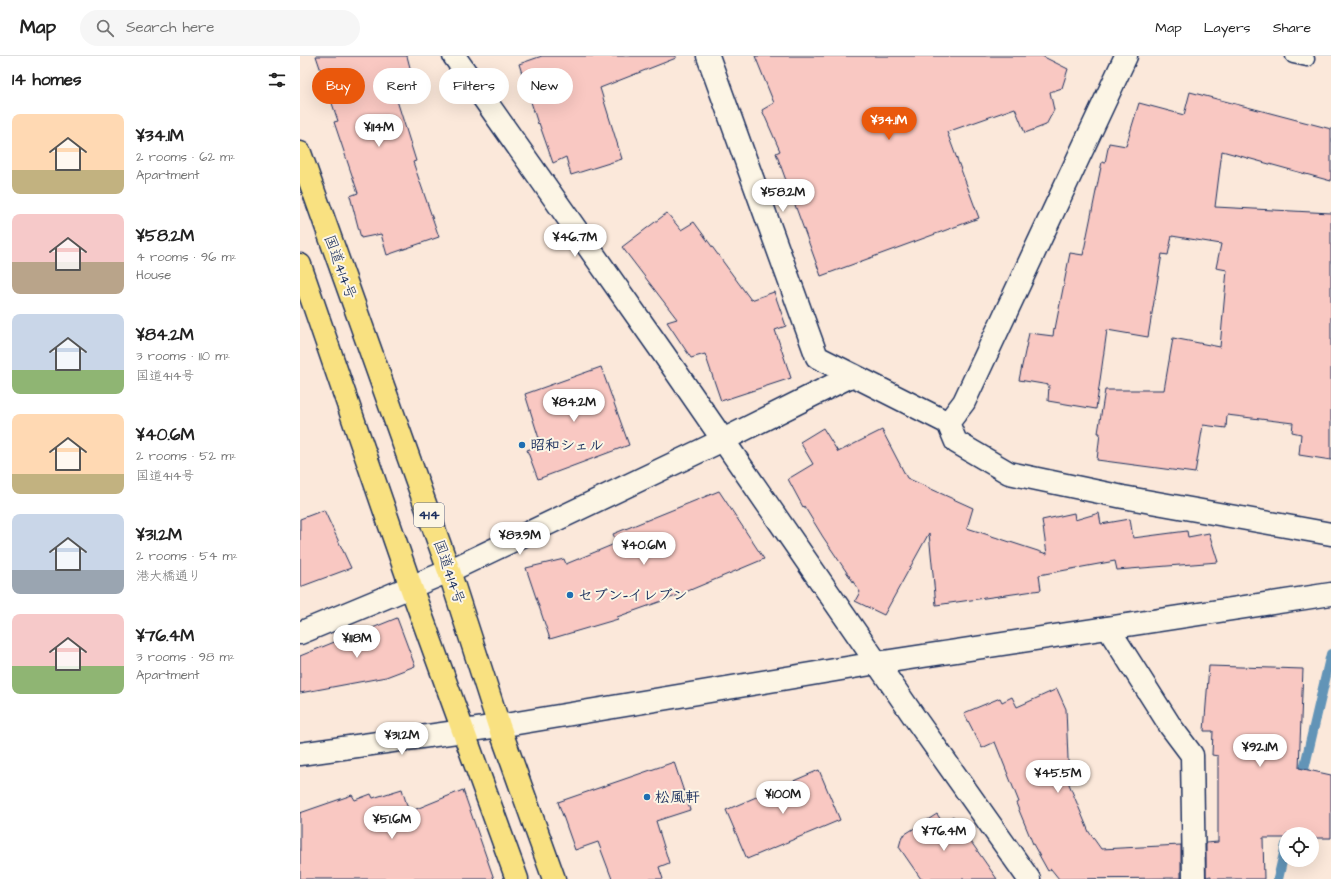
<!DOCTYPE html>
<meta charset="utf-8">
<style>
body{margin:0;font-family:"Architects Daughter","Klee One",sans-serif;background:#f6f6f6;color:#222;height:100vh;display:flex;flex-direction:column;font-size:15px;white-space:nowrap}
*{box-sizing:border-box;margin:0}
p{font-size:13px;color:#767676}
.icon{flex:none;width:22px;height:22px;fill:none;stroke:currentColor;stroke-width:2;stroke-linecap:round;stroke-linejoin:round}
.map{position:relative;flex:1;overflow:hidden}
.side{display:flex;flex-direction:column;background:#fff;width:300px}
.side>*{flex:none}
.hud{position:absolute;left:12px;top:12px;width:380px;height:36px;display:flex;gap:8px}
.controls{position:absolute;left:979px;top:771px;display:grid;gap:8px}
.controls a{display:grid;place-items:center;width:40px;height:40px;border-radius:50%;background:#fff;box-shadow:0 4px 16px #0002;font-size:20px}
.price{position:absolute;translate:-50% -34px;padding:0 9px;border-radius:14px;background:#fff;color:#222;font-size:13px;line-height:26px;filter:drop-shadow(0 1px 2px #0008)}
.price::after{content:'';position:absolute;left:50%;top:24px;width:12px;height:9px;margin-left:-6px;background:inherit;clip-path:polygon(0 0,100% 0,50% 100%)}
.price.active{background:#ea580c;color:#fff}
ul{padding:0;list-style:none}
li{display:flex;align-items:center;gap:12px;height:100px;padding:0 12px}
li span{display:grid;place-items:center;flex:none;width:112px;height:80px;border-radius:8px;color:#555}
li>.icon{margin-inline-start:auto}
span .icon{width:48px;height:48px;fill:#fffc;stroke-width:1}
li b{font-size:17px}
h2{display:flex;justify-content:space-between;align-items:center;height:48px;padding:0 12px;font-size:17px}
.pill{padding:0 14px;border-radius:18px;background:#fff;box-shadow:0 4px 16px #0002;font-size:14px;line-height:36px}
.pill.active{background:#ea580c;color:#fff}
header{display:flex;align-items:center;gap:24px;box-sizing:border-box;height:56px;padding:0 20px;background:#fff;border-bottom:1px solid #e0e0e0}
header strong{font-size:19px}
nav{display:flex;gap:22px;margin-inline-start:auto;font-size:14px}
.search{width:280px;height:36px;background:#f6f6f6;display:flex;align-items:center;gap:10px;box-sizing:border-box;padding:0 14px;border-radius:22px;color:#767676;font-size:15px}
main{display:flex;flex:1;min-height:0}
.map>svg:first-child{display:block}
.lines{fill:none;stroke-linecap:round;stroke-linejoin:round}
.stream{stroke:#6294b7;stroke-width:10}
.building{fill:#f9c8c2;stroke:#1b2f5e}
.service-casing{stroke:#1b2f5e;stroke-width:17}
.minor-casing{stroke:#1b2f5e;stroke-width:25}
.tertiary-casing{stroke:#1b2f5e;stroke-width:25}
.trunk-casing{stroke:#1b2f5e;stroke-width:25}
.service{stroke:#fcf5e5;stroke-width:14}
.minor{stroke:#fcf5e5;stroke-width:22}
.tertiary{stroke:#fcf5e5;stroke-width:22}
.trunk{stroke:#f9e181;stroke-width:22}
.poi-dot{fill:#1f6fb2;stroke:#fcf5e5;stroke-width:1.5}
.labels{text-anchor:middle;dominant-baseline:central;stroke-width:4;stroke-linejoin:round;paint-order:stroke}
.shield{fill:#fcf5e5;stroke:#5e6a86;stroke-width:1}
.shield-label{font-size:14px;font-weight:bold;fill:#1b2f5e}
.street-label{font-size:15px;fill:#1b2f5e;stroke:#fcf5e5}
.poi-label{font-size:15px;font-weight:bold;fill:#1b2f5e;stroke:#fcf5e5;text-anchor:start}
</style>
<header>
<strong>Map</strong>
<div class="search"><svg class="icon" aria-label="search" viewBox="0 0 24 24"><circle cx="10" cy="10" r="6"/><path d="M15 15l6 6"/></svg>Search here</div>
<nav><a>Map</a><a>Layers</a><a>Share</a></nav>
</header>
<main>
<section class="side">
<h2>14 homes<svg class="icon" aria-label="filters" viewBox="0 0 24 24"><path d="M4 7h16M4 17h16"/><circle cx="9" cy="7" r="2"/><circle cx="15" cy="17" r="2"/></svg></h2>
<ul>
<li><span style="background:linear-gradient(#ffd9b3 70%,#c2b280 0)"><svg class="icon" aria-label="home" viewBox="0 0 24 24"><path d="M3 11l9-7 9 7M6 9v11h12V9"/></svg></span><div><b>¥34.1M</b><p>2 rooms · 62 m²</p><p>Apartment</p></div></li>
<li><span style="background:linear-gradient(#f6c9c9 60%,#b9a48a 0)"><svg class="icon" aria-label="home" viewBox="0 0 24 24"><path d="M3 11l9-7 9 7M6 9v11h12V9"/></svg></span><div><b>¥58.2M</b><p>4 rooms · 96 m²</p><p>House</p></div></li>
<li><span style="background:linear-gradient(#c9d6e8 70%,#8fb573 0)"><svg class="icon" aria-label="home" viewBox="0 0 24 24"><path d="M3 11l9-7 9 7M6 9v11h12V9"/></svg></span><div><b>¥84.2M</b><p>3 rooms · 110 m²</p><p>国道414号</p></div></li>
<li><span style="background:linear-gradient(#ffd9b3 75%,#c2b280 0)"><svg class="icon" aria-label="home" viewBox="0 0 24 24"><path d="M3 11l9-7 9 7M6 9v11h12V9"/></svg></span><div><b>¥40.6M</b><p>2 rooms · 52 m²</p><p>国道414号</p></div></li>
<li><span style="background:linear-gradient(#c9d6e8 70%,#9aa5b1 0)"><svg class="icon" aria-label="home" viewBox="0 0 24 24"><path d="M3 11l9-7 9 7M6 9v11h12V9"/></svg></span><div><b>¥31.2M</b><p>2 rooms · 54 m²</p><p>港大橋通り</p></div></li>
<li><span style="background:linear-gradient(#f6c9c9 65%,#8fb573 0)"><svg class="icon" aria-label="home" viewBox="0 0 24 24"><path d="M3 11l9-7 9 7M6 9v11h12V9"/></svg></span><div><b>¥76.4M</b><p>3 rooms · 98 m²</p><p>Apartment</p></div></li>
</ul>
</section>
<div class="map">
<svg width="1031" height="823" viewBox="0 0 1031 823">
<rect width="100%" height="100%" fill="#fbe8da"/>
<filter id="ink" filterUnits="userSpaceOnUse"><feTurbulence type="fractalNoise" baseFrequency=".025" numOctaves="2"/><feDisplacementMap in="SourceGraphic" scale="8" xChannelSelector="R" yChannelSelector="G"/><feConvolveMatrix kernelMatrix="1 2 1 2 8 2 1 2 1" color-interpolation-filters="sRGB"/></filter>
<g filter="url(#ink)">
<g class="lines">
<path class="stream" d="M 1001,726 L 1031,598
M 978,823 L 986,789"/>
</g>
<path class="building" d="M 16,0 L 107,0 L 115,31 L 95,38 L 116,105 L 113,106 L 139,181 L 87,199 L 81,178 L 61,182 L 50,140 L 58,137 L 34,66 L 38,65 Z
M 242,0 L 376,0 L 376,2 L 300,32 L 322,103 L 271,119 L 266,101 L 253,107 L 239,67 L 238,68 L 219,8 Z
M 455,0 L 742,0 L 768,13 L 762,32 L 750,36 L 754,54 L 746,69 L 725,77 L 715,52 L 647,76 L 679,162 L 521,220 L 476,97 L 480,95 L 462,54 L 474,47 Z
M 890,36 L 1031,73 L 1031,125 L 922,95 L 915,151 L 1031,157 L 1031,404 L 999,399 L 1001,378 L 992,376 L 993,367 L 927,359 L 926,372 L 903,369 L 895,417 L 797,404 L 800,377 L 798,377 L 805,334 L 864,334 L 873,282 L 920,291 L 927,214 L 916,212 L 921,188 L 872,180 L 868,199 L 862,198 L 848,281 L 807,274 L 796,353 L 748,345 L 749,329 L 719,324 L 729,277 L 753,280 L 754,272 L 755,273 L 770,197 L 783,199 L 802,106 L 805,107 L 809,87 L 826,90 L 839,47 L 884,59 Z
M 367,157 L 381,174 L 394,166 L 451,244 L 474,236 L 486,270 L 475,274 L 491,322 L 421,345 L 405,298 L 391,302 L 367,266 L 377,263 L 322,191 Z
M 301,311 L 329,389 L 238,423 L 227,394 L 241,389 L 225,338 Z
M 523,372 L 538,396 L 582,374 L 607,422 L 673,452 L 667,472 L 747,498 L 742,464 L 774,457 L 775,464 L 799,457 L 801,468 L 830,463 L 833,482 L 887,475 L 888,481 L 909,477 L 918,506 L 817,514 L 815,505 L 739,519 L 741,534 L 636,549 L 629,477 L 584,559 L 555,545 L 560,536 L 523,481 L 504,450 L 503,451 L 488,423 L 513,408 L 500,386 Z
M 419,435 L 464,503 L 376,540 L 317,561 L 318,563 L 250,583 L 226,512 L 264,503 L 266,508 L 317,487 L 313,478 Z
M 24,454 L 51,512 L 0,531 L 0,463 Z
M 97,562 L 115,610 L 86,621 L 0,637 L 0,600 L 59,576 L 60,577 Z
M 909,610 L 1003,613 L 999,712 L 1031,719 L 1031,782 L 1012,782 L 1012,778 L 986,778 L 986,782 L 963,782 L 964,823 L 911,823 L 911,820 L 906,821 L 906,787 L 918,786 L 918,700 L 912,699 L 913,675 L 904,675 Z
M 757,633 L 766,653 L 769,728 L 789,776 L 801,793 L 881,789 L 881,822 L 759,823 L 751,813 L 748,815 L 733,788 L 716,747 L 719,746 L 695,686 L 682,692 L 664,657 L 700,642 L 702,646 L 712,641 L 717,651 Z
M 374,706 L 390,754 L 356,765 L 369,807 L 359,811 L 363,823 L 312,823 L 298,786 L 275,794 L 258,746 Z
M 519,714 L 540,764 L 447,803 L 426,754 Z
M 102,733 L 109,756 L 163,734 L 194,823 L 0,823 L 0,757 L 52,739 L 55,744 L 71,738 L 73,742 Z
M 637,758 L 643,767 L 653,760 L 697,823 L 621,823 L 599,791 L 602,780 Z"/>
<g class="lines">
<g class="service-casing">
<path id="service" d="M 993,0 L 1007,3"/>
</g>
<g class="minor-casing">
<path id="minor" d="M 408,0 L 517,301 L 648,367
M 826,0 L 664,346 L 648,367 L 656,386 L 709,417 L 823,441 L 1031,478
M 808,572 L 871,671 L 892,699 L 894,823
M 0,577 L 149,515 L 423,384 L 553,319"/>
</g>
<g class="tertiary-casing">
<path id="tertiary" d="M 154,0 L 363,297 L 617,665 L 729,823
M 0,698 L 199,670 L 577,607 L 1031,538"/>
</g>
<g class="trunk-casing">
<path id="trunk" d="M 0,97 L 149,515 L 199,670 L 254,823
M 0,209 L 111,531 L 217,823"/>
</g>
<use href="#service" class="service"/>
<use href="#minor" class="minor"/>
<use href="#tertiary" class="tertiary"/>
<use href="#trunk" class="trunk"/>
</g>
</g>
<g class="poi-dot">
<circle cx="222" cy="389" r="4"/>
<circle cx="270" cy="539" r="4"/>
<circle cx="347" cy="741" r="4"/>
</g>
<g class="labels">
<rect class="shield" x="114" y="447" width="30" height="24" rx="3"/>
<g class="shield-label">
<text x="129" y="459">414</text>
</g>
<g class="street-label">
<text transform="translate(40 211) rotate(70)">国道414号</text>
<text transform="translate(149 516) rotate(71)">国道414号</text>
</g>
<g class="poi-label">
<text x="230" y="389">昭和シェル</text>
<text x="278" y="539">セブン-イレブン</text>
<text x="355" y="741">松風軒</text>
</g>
</g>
</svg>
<div class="controls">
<a><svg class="icon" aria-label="locate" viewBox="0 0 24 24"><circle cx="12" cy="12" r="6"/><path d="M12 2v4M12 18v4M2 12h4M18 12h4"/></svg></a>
</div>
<b class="price active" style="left:589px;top:85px">¥34.1M</b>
<b class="price" style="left:79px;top:92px">¥114M</b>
<b class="price" style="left:483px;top:157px">¥58.2M</b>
<b class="price" style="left:275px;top:202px">¥46.7M</b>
<b class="price" style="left:274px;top:367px">¥84.2M</b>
<b class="price" style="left:220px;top:500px">¥83.9M</b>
<b class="price" style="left:344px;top:510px">¥40.6M</b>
<b class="price" style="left:57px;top:603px">¥118M</b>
<b class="price" style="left:102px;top:700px">¥31.2M</b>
<b class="price" style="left:960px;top:712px">¥92.1M</b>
<b class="price" style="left:758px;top:738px">¥45.5M</b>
<b class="price" style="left:483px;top:759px">¥100M</b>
<b class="price" style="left:92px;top:784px">¥51.6M</b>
<b class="price" style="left:644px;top:796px">¥76.4M</b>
<div class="hud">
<a class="pill active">Buy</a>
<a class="pill">Rent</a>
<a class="pill">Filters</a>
<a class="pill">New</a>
</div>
</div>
</main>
